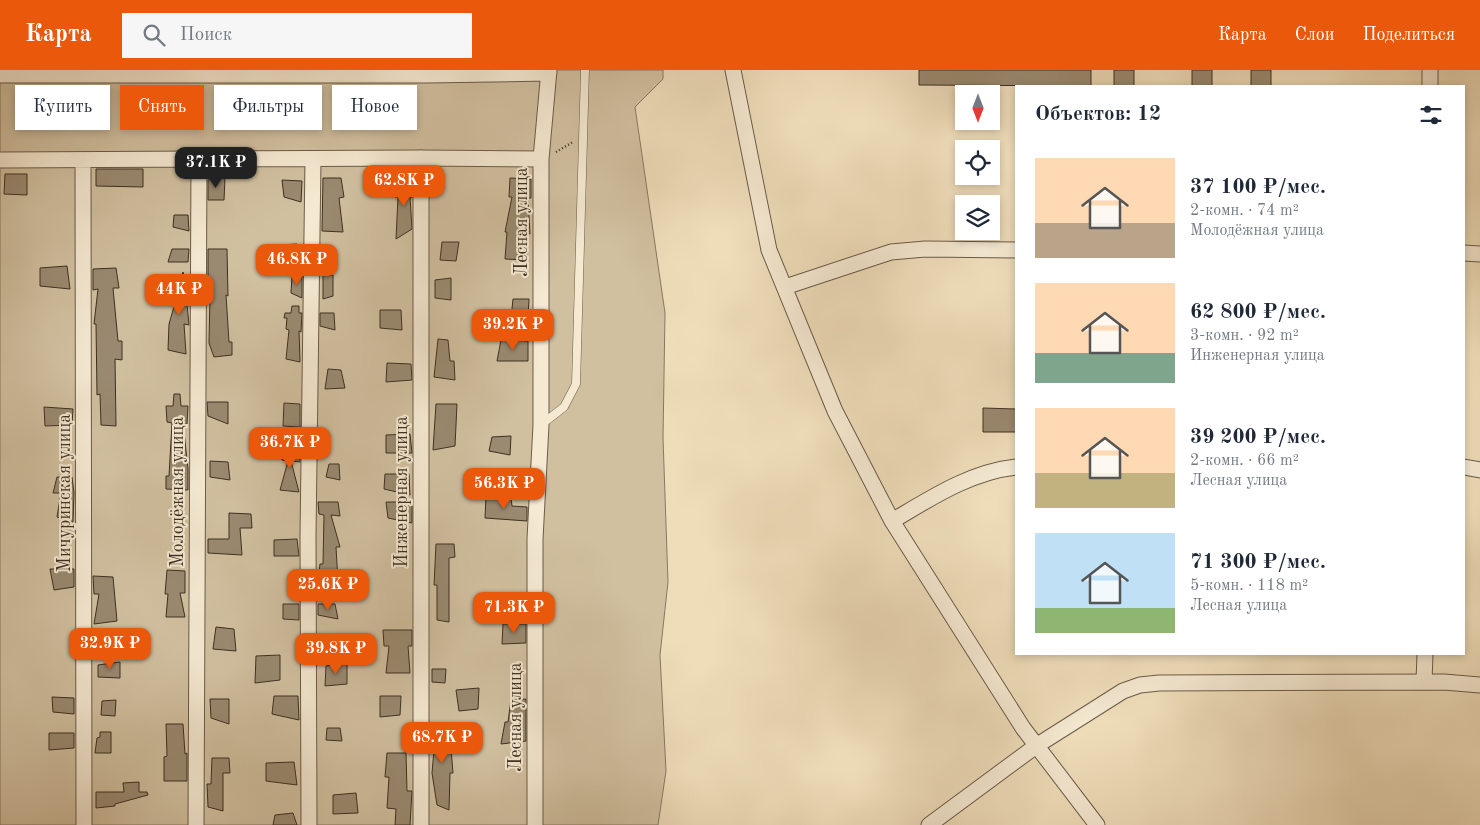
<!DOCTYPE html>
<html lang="ru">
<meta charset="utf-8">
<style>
body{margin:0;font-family:"Old Standard TT",serif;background:#f6f6f7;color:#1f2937;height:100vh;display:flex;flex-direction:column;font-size:19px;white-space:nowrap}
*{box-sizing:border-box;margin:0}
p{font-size:16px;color:#747a83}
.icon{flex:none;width:28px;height:28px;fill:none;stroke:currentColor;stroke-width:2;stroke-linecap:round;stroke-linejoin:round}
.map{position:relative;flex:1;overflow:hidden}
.drawer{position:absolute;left:1015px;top:15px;width:450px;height:570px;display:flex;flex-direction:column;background:#fff;border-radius:0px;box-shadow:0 2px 8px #0003}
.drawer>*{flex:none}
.hud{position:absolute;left:15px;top:15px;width:475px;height:45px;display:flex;gap:10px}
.needle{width:32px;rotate:180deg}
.controls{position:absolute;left:955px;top:15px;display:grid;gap:10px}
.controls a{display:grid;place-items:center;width:45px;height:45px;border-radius:0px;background:#fff;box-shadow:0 2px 8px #0003;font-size:25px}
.price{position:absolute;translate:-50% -42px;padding:0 11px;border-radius:10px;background:#ea580c;color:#fff;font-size:16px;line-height:32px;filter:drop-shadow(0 1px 2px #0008)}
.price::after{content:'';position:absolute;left:50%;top:30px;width:15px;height:11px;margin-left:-8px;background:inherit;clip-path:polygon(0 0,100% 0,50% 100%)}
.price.active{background:#222;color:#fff}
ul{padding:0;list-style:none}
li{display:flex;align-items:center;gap:15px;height:125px;padding:0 20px}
li span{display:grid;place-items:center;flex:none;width:140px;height:100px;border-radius:0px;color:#555}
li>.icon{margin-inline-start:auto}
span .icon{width:60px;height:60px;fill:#fffc;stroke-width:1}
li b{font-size:21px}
h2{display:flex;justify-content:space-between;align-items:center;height:60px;padding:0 20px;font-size:21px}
.pill{padding:0 18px;border-radius:0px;background:#fff;box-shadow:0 2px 8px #0003;font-size:18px;line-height:45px}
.pill.active{background:#ea580c;color:#fff}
header{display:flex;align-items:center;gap:30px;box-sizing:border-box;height:70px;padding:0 25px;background:#ea580c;color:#fff}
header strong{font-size:24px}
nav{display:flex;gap:28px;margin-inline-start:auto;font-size:18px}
.search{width:350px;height:45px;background:#f6f6f7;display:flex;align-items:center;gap:12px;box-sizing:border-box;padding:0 18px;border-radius:0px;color:#747a83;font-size:19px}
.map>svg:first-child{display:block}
.green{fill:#d1c0a0;stroke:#877861}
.building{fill:#9a8a71;stroke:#3d3022}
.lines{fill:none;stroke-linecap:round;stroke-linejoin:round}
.service-casing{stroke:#6a5b48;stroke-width:9}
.minor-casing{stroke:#6a5b48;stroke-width:17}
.path{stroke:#3d3022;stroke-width:2.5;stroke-dasharray:1 2.5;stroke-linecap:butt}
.service{stroke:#f5e9d2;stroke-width:8}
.minor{stroke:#f5e9d2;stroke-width:15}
.labels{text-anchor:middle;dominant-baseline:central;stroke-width:4;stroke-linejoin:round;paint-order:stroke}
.street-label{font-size:18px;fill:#3d3022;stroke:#f5e9d2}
</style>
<header>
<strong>Карта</strong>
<div class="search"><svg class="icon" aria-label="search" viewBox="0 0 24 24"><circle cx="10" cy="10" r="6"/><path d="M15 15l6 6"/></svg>Поиск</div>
<nav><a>Карта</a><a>Слои</a><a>Поделиться</a></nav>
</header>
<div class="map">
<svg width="1480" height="755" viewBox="0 0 1480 755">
<rect width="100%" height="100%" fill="#efddba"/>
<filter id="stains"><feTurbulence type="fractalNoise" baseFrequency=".004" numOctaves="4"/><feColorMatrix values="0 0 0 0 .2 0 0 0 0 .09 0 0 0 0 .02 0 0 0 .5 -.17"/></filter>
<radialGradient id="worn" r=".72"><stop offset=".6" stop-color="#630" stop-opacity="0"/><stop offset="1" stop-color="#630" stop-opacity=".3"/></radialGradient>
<path class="green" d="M 0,0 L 663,0 L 663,9 L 635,37 L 665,243 L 663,368 L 668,512 L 660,585 L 666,701 L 658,755 L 0,755 Z"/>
<path class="building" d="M 919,0 L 1091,0 L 1091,16 L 919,15 Z
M 1114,0 L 1134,0 L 1134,16 L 1114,16 Z
M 1192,0 L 1212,0 L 1212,16 L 1192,16 Z
M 1251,0 L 1271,0 L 1271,16 L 1251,16 Z
M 96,99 L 143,99 L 143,117 L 96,116 Z
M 5,104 L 27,104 L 27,125 L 4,124 Z
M 225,108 L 224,130 L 208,130 L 208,110 Z
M 323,108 L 341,108 L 344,127 L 339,128 L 343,162 L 322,161 Z
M 510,108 L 531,109 L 531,128 L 528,128 L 530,164 L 527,163 L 527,190 L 505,189 L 507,162 L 505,162 L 512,127 L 509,127 Z
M 282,110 L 302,111 L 301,132 L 284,127 Z
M 396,110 L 412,110 L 412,127 L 410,127 L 412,159 L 396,169 L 398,127 L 395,127 Z
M 174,145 L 188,145 L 189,161 L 173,157 Z
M 442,172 L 459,172 L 456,191 L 440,190 Z
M 297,174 L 299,194 L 281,193 L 280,175 Z
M 172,179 L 189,179 L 188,192 L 168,192 Z
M 208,179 L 227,179 L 228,226 L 226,225 L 229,272 L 232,272 L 232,285 L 214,287 L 209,273 L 210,227 L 208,226 Z
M 67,196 L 70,219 L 40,216 L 40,198 Z
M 116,198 L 119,218 L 113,218 L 118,271 L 122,271 L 122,290 L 115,289 L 116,356 L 101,355 L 100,324 L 97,325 L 96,254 L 94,254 L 98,219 L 93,220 L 93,199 Z
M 183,202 L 184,205 L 189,205 L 189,224 L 186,224 L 189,255 L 184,254 L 186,284 L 168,280 L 169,254 L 178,223 L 174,223 L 177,205 L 182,205 Z
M 323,205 L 333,205 L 333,226 L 323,229 Z
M 292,206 L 302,206 L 302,228 L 291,223 Z
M 451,208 L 451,230 L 435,228 L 435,210 Z
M 513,229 L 529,229 L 528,248 L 511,248 Z
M 292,236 L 299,236 L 299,243 L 302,243 L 301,262 L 299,261 L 300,292 L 286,289 L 289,260 L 286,259 L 287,248 L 284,248 L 285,243 L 291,243 Z
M 380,240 L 401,240 L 402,260 L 380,258 Z
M 320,243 L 334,243 L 335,260 L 320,256 Z
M 438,269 L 448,270 L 450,291 L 454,291 L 455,310 L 434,307 Z
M 501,270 L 528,271 L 528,291 L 497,291 Z
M 387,293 L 411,294 L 412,310 L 386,312 Z
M 328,299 L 341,300 L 345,318 L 325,319 Z
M 174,324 L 180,324 L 181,336 L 188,336 L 187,354 L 183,353 L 188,399 L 188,420 L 166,419 L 166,406 L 169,406 L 172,353 L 167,352 L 166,336 L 173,336 Z
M 207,332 L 228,332 L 228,354 L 208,346 Z
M 284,333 L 300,334 L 300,357 L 283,356 Z
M 436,334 L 457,334 L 455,376 L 433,380 Z
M 44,337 L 73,339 L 72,355 L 45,356 Z
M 983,338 L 1016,339 L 1016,362 L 983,362 Z
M 410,364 L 412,383 L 386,383 L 386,365 Z
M 511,366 L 510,385 L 489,381 L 492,367 Z
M 300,377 L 300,392 L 291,391 L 299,422 L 280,420 L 288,391 L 282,390 L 283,379 Z
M 210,391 L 228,392 L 230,410 L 210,407 Z
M 329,394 L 339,394 L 340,410 L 326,407 Z
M 385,404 L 409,404 L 410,425 L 384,419 Z
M 57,407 L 72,407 L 74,423 L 73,452 L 57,447 L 61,423 L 53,423 Z
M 486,426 L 511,428 L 512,436 L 527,437 L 527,451 L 485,448 Z
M 318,432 L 338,432 L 340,446 L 331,445 L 340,477 L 336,477 L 338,512 L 318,510 L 320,494 L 323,494 L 324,445 L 319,444 Z
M 386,432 L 412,432 L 412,453 L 388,448 Z
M 229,443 L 251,444 L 252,458 L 240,458 L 242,485 L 208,483 L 208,469 L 229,469 Z
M 297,469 L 299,486 L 274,486 L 274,470 Z
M 436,474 L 454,474 L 455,487 L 449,488 L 449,552 L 437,550 L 437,515 L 434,515 Z
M 50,499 L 74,499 L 74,517 L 54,520 Z
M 167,500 L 185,501 L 185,523 L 180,523 L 185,547 L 166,547 L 168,524 L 165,524 Z
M 93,506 L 113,507 L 117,551 L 94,554 L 99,524 L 94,524 Z
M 283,534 L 299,534 L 299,550 L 283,549 Z
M 318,534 L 335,534 L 338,549 L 318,545 Z
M 503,554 L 526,554 L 526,573 L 502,574 Z
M 216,557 L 234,559 L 236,581 L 213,579 Z
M 383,560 L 412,560 L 412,576 L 408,576 L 410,603 L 386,603 L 389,576 L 384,576 Z
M 280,585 L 280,610 L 255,613 L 256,586 Z
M 120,592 L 120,608 L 98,607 L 98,595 Z
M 347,593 L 347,614 L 325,616 L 326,596 Z
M 432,599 L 446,599 L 445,613 L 432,612 Z
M 479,618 L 478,639 L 459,641 L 456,620 Z
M 274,626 L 298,626 L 299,650 L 272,644 Z
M 380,626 L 401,626 L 400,645 L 380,647 Z
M 52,627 L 74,628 L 74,644 L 53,642 Z
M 210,629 L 229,629 L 229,654 L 211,648 Z
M 526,629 L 526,671 L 501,674 L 505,652 L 508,652 L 511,630 Z
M 116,630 L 115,646 L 101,645 L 102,631 Z
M 166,654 L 183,654 L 185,684 L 187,683 L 187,711 L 164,711 L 164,687 L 167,686 Z
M 432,654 L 449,654 L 453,703 L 450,703 L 449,740 L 437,735 L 432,703 L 435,669 L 431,669 Z
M 327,658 L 340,658 L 342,671 L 326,670 Z
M 100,662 L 111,662 L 111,683 L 95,683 L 97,668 L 100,667 Z
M 49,663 L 74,663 L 74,678 L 49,680 Z
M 387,683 L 406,683 L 407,721 L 412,721 L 410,755 L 395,755 L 396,739 L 387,738 L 389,707 L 385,707 Z
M 212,688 L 229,688 L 230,703 L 223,703 L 223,741 L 208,737 L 207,714 L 211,714 Z
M 294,692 L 297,715 L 266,711 L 266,693 Z
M 139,712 L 139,722 L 147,722 L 148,725 L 115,734 L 115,736 L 96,738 L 96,722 L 124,722 L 123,713 Z
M 356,723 L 358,743 L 333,744 L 333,725 Z
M 293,743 L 297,755 L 273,755 L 275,745 Z"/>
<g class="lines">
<g class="service-casing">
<path id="service" d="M 542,354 L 564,337 L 576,314 L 585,0"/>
</g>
<g class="minor-casing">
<path id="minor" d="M 733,0 L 769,180 L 835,341 L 892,451 L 1023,658 L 1097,755
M 0,5 L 427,5 L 549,3
M 1430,16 L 1430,0
M 421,88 L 421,755
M 0,90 L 421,88 L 541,89
M 83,90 L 84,755
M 1464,183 L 1480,184
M 785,217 L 891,182 L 925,179 L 1016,180
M 1464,397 L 1480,400
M 892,451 C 931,428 970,402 1016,397
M 1424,612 L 1425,584
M 196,755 L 199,90
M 309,755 L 308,466 L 313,89
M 535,755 L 535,469 L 541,355 L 541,89 L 549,0
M 929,755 L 1036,676 L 1123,621 L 1140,615 L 1159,613 L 1444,612 L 1480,615"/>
</g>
<path class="path" d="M 556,82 L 573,72"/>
<use href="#service" class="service"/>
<use href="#minor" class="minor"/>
</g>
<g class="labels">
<g class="street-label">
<text transform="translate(522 152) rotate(-90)">Лесная улица</text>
<text transform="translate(178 422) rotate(-90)">Молодёжная улица</text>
<text transform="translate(402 422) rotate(-90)">Инженерная улица</text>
<text transform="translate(65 423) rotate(-90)">Мичуринская улица</text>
<text transform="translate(516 647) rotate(-90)">Лесная улица</text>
</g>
</g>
<rect width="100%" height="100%" filter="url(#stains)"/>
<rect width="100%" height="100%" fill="url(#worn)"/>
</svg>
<div class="controls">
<a><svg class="needle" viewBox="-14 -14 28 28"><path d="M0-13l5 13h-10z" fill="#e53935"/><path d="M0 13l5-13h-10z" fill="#747a83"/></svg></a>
<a><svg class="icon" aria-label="locate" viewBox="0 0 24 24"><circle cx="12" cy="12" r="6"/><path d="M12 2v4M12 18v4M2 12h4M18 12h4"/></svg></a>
<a><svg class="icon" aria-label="layers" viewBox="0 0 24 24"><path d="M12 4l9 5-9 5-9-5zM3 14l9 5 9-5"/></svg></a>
</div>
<b class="price active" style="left:216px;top:119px">37.1K ₽</b>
<b class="price" style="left:404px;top:137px">62.8K ₽</b>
<b class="price" style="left:297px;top:216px">46.8K ₽</b>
<b class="price" style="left:179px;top:246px">44K ₽</b>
<b class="price" style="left:513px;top:281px">39.2K ₽</b>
<b class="price" style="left:290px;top:399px">36.7K ₽</b>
<b class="price" style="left:504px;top:440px">56.3K ₽</b>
<b class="price" style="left:328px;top:541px">25.6K ₽</b>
<b class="price" style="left:514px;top:564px">71.3K ₽</b>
<b class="price" style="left:110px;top:600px">32.9K ₽</b>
<b class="price" style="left:336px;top:605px">39.8K ₽</b>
<b class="price" style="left:442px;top:694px">68.7K ₽</b>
<div class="hud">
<a class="pill">Купить</a>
<a class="pill active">Снять</a>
<a class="pill">Фильтры</a>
<a class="pill">Новое</a>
</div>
<section class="drawer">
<h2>Объектов: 12<svg class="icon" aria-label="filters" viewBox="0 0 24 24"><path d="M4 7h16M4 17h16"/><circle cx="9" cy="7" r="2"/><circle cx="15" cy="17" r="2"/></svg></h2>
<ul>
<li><span style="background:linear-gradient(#ffd9b3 65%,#b9a48a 0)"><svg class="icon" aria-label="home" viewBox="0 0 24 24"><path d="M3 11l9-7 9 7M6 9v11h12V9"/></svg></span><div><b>37 100 ₽/мес.</b><p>2-комн. · 74 m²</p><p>Молодёжная улица</p></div></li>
<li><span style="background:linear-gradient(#ffd9b3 70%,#7fa58c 0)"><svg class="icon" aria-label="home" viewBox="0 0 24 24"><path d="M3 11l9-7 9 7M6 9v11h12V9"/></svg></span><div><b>62 800 ₽/мес.</b><p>3-комн. · 92 m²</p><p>Инженерная улица</p></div></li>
<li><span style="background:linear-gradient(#ffd9b3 65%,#c2b280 0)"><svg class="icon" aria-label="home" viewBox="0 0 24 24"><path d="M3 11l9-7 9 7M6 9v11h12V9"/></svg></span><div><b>39 200 ₽/мес.</b><p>2-комн. · 66 m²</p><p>Лесная улица</p></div></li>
<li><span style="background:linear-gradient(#bfe0f5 75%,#8fb573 0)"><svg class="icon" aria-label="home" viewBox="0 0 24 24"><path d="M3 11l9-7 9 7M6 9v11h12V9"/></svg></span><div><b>71 300 ₽/мес.</b><p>5-комн. · 118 m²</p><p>Лесная улица</p></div></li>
</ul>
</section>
</div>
